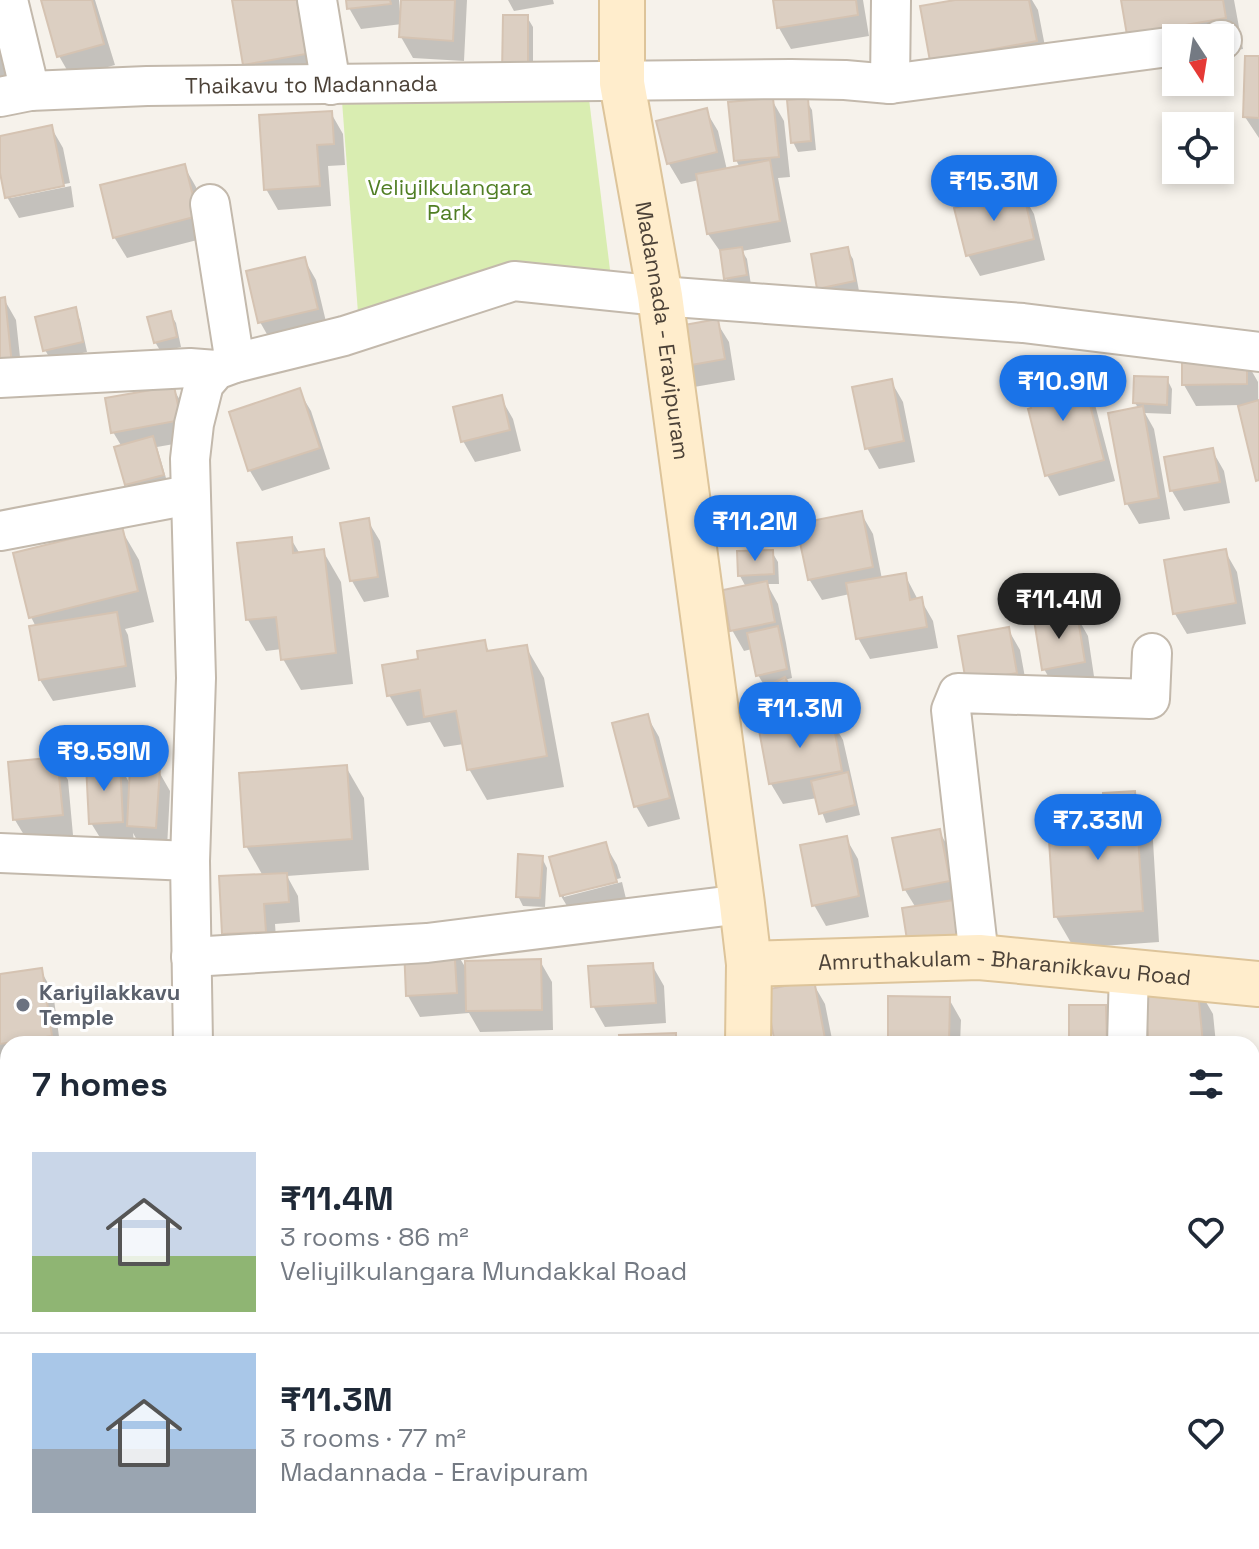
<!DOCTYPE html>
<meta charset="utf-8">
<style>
body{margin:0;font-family:"Space Grotesk",sans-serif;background:#f6f6f7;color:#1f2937;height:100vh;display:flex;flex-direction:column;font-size:30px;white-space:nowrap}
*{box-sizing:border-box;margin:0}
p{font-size:26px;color:#747a83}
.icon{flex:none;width:44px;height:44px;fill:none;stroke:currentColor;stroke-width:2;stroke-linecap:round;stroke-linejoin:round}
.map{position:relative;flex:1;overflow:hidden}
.side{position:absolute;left:0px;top:1036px;width:1260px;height:514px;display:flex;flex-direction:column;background:#fff;border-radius:24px 24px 0 0;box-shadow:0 4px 12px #0003}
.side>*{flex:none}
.needle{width:52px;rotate:168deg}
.tools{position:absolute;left:1162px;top:24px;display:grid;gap:16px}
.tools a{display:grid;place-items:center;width:72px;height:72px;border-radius:0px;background:#fff;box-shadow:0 4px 12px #0003;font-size:40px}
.price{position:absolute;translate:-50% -68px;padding:0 18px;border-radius:28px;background:#1a73e8;color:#fff;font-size:26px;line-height:52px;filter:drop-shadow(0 2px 4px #0008)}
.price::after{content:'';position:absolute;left:50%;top:48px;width:24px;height:18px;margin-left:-12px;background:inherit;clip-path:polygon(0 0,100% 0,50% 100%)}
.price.selected{background:#222;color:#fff}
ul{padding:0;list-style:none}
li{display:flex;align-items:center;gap:24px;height:200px;padding:0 32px}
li+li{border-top:2px solid #e0e1e3}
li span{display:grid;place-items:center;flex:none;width:224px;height:160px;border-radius:0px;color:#555}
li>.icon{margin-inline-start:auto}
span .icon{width:96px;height:96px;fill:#fffc;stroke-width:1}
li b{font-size:34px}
h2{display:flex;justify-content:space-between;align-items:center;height:96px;padding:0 32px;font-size:34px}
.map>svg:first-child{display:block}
.green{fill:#d9edb1}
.shadow{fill:#0003}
.building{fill:#dccfc2;stroke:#d5c3b2;stroke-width:2}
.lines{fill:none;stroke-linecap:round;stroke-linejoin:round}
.street-casing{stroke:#c3b9ac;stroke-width:42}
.secondary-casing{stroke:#ddc49a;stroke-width:48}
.street{stroke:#fff;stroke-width:38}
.secondary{stroke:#ffedcc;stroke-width:44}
.worship-dot{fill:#6b7280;stroke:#fff;stroke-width:3}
.labels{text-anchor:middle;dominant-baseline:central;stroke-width:6;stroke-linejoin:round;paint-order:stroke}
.street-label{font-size:22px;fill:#4c4238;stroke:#fff}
.park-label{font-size:22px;fill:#507e24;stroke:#fff}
.worship-label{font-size:22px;font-weight:bold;fill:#5b616d;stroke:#fff;text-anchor:start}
</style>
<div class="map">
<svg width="1259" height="1549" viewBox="0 0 1259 1549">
<rect width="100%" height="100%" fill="#f6f2eb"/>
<path class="green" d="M 589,99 L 611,278 L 358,313 L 342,101 Z"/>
<path class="shadow" d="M 0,0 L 36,101 L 0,110 Z
M 43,0 L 95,0 L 115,65 L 71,77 L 59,56 Z
M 234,0 L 304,0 L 316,75 L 257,85 L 245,64 Z
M 348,0 L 399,0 L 400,12 L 402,12 L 403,0 L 467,0 L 464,61 L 413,58 L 401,37 L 402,24 L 361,29 L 349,8 Z
M 508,0 L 553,0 L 554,4 L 514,11 Z
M 775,0 L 863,0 L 869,36 L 791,49 L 779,28 Z
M 966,0 L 1032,0 L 1038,10 L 1048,62 L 944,81 Z
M 1123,0 L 1234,0 L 1243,49 L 1220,53 L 1220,38 L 1176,38 Z
M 527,17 L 533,27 L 533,83 L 510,83 Z
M 1259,58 L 1259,138 L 1245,117 Z
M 772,100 L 784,121 L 790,177 L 778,178 L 791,242 L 742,251 L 747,259 L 751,285 L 731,288 L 726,278 L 722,254 L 708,234 L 699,180 L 681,184 L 669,164 L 706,111 L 718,131 L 727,170 L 740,168 L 736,160 Z
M 806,100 L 812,110 L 816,150 L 798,152 L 793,142 Z
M 331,113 L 343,134 L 345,165 L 328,166 L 331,206 L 278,210 L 266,189 Z
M 51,127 L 63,148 L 70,183 L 11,194 L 11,198 L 71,186 L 74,207 L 19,218 L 7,197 L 0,163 L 0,138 Z
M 184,166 L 196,187 L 209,237 L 127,258 L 114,237 Z
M 1022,193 L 1034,214 L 1045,260 L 980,276 L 968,255 Z
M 847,249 L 853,259 L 859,291 L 825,298 L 819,288 Z
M 304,259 L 316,280 L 328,330 L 272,343 L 260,322 Z
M 4,299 L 16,320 L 23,385 L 0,388 L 0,300 Z
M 75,310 L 80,320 L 87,352 L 51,360 L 45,350 Z
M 170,313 L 176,323 L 181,347 L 161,352 L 155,342 Z
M 716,321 L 729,342 L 735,380 L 694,387 L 682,367 Z
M 1246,361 L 1258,382 L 1259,482 L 1240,405 L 1196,406 L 1184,385 Z
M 1080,372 L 1092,393 L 1115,481 L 1059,496 L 1047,475 Z
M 1167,379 L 1172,389 L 1171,414 L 1145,413 L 1154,429 L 1170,519 L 1139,524 L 1127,504 L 1139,409 L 1135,403 Z
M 891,381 L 903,402 L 915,462 L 879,469 L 867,448 Z
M 173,388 L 185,409 L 191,441 L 157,447 L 168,485 L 132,494 L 127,484 L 122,447 L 113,432 Z
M 299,391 L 311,411 L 330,469 L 262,491 L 250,471 L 231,413 Z
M 501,398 L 513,419 L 521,451 L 475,462 L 463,441 Z
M 1212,450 L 1224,471 L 1230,503 L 1184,511 L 1172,491 Z
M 792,500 L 797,510 L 800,526 L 861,513 L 873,534 L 882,579 L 905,575 L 918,600 L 921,600 L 933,621 L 938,648 L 870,659 L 858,638 L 850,594 L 822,600 L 809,579 L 800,531 L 764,537 L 758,527 Z
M 368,521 L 380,541 L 389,597 L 364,602 L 352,581 L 342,525 Z
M 121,529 L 139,560 L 154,622 L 125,629 L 128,635 L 136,687 L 53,701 L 40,680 L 36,627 L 31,617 Z
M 291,539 L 300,554 L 323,551 L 341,582 L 353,684 L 301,690 L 283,659 L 282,649 L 266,651 L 248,620 Z
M 1225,551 L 1237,572 L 1246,624 L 1187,634 L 1175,614 Z
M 772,552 L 778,562 L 779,584 L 767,584 L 778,604 L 786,643 L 792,678 L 784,680 L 801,714 L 786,721 L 780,711 L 776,682 L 764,685 L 758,675 L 752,649 L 744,651 L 732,630 L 746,587 L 740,576 Z
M 1076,615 L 1088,636 L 1095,683 L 1056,690 L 1044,669 Z
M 1008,629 L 1020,650 L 1028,694 L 980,702 Z
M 484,642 L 490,653 L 526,647 L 544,678 L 564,787 L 487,800 L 469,769 L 464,744 L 444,747 L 430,722 L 407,726 L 389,695 L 421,660 Z
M 647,716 L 659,737 L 680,819 L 648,827 L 636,806 Z
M 831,719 L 843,740 L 860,815 L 826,823 L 817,798 L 783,804 L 771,784 Z
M 56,759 L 68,780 L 73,835 L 27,840 L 15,820 Z
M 119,764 L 131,786 L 158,770 L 170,791 L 167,848 L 141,847 L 133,833 L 134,842 L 104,844 L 91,823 Z
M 346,767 L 364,798 L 369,870 L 287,876 L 298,896 L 300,922 L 275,924 L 277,952 L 236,954 L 224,933 L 263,876 L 246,846 Z
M 1134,793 L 1152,824 L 1159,942 L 1074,948 L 1056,917 L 1106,823 Z
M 939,831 L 951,852 L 961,901 L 916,908 L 905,890 Z
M 846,838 L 858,859 L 869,917 L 826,926 L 814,905 Z
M 605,844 L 617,865 L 621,878 L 564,893 L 564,897 L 622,882 L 627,903 L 573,916 L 561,896 Z
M 542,858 L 547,868 L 545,907 L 523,906 L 518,896 Z
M 453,947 L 467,970 L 540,961 L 552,982 L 553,1030 L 480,1032 L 469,1013 L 420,1017 L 408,996 Z
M 652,965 L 664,986 L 666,1023 L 605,1027 L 593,1006 Z
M 41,971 L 53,992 L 60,1044 L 8,1044 L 8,1066 L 0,1067 L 0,977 Z
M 813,983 L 825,1004 L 833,1044 L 777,1044 Z
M 1195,983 L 1213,1014 L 1216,1044 L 1151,1044 Z
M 949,999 L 961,1020 L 960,1044 L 890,1044 Z
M 1105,1007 L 1117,1027 L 1117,1044 L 1071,1044 Z
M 1259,1227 L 1259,1285 L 1252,1285 L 1252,1228 Z
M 8,1300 L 8,1359 L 0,1360 L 0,1301 Z
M 0,1385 L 8,1402 L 8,1445 L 0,1446 Z
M 551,1542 L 596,1542 L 567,1549 L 555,1549 Z
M 804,1542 L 866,1542 L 866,1544 L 839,1549 L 808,1549 Z
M 1190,1542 L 1227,1542 L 1228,1549 L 1191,1549 Z"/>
<path class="building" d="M 41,0 L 92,0 L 104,44 L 57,57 Z
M 232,0 L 297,0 L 306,54 L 243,65 Z
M 346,0 L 390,0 L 391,4 L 347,9 Z
M 401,0 L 455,0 L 453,41 L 399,37 Z
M 773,0 L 856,0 L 858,15 L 777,28 Z
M 955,0 L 1029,0 L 1037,41 L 930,61 L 920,6 Z
M 1121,0 L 1223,0 L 1226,18 L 1127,35 Z
M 503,15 L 528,15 L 528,74 L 502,74 Z
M 1245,56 L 1259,56 L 1259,118 L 1243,117 Z
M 773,98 L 779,157 L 734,161 L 728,102 Z
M 808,98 L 811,141 L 791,143 L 787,100 Z
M 707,108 L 717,152 L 667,164 L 656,121 Z
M 332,111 L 334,144 L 317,145 L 320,186 L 264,190 L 259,115 Z
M 52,125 L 64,186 L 5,198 L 0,173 L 0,136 Z
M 770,160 L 780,221 L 707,234 L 696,174 Z
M 185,164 L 198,216 L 113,238 L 100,185 Z
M 1023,191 L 1034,239 L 966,256 L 954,208 Z
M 742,247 L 747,275 L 724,279 L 720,250 Z
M 848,247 L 855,281 L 817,289 L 811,254 Z
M 305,257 L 318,309 L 258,323 L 246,271 Z
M 5,297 L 12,365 L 0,366 L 0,298 Z
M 76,307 L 83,342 L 43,351 L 35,317 Z
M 171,311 L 177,337 L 154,343 L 147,317 Z
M 718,319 L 725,359 L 680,367 L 673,327 Z
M 1247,359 L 1247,384 L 1182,385 L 1182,360 Z
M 1081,369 L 1104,460 L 1045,476 L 1028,409 L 1031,408 L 1025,384 Z
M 1134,376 L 1168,377 L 1167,405 L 1133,403 Z
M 892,379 L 904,441 L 865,449 L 852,387 Z
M 174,386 L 181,420 L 111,433 L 105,398 Z
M 300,388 L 320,448 L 248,471 L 229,412 Z
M 502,395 L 510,430 L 461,442 L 453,407 Z
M 1259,400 L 1259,480 L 1256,481 L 1238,406 Z
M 1143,406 L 1159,498 L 1125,504 L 1108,413 Z
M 153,436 L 164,475 L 125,485 L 114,447 Z
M 1213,448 L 1220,482 L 1170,491 L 1164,457 Z
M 793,498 L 796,521 L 756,528 L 752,506 Z
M 862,511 L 873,567 L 808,580 L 796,524 Z
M 369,518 L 378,577 L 350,581 L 340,523 Z
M 122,526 L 138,591 L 29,618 L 13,553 Z
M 292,537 L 293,553 L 324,549 L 336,653 L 281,660 L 276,617 L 246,620 L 237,543 Z
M 1226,549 L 1236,603 L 1173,614 L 1164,560 Z
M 773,550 L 774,574 L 738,576 L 737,551 Z
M 906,573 L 910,600 L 922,597 L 927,627 L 856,639 L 846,583 Z
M 767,581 L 775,622 L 730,631 L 723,590 Z
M 117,612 L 126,666 L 39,680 L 29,626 Z
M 1077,613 L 1085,662 L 1042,670 L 1034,620 Z
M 778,626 L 787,669 L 756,676 L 747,633 Z
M 1009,627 L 1017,673 L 966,682 L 958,636 Z
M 485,640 L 487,651 L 527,645 L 547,756 L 467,770 L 456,711 L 424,717 L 420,690 L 387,696 L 382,665 L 418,659 L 417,651 Z
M 785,677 L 797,703 L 779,712 L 766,687 Z
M 648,714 L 670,798 L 634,807 L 612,723 Z
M 832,717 L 842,771 L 769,784 L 759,730 Z
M 57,757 L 63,815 L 13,820 L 8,762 Z
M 120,762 L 123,822 L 89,824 L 86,764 Z
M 347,765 L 352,839 L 244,847 L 239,773 Z
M 130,767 L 160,769 L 156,828 L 127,826 Z
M 848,772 L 855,805 L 819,814 L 811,781 Z
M 1135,791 L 1143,911 L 1054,917 L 1048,825 L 1104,821 L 1103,793 Z
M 940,829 L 950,881 L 903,890 L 892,838 Z
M 847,836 L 859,896 L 812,906 L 800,845 Z
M 606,842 L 617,882 L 560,896 L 549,857 Z
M 518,854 L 543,856 L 540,898 L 516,897 Z
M 287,873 L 289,902 L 264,904 L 266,932 L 222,934 L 219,876 Z
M 967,898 L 973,936 L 908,946 L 902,908 Z
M 454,944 L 457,993 L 406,996 L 404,947 Z
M 541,959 L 542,1010 L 466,1011 L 465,961 Z
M 653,963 L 656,1003 L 591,1007 L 588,966 Z
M 42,968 L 52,1036 L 0,1044 L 0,974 Z
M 814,980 L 826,1044 L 775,1044 L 765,990 Z
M 1197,981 L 1203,1044 L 1149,1044 L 1143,986 Z
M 888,996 L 950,997 L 949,1044 L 888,1044 Z
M 1069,1005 L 1106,1005 L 1107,1044 L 1069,1044 Z
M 676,1033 L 676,1044 L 620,1044 L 619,1035 Z
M 1259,1225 L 1259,1263 L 1252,1264 L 1252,1226 Z
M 8,1298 L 8,1317 L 0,1317 L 0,1338 L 0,1299 Z
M 1188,1542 L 1225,1542 L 1225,1546 L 1189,1549 Z
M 675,1543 L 675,1549 L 596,1549 Z"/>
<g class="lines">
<g class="street-casing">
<g id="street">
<path d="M 8,0 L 30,91"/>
<path d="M 317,0 L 331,85"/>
<path d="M 1220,40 L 1222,40"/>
<path d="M 890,84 L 1176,46"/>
<path id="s1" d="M 0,97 L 30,91 L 147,86 L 791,79 L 845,80 L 890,84 L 891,0"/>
<path d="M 210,204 L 235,363"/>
<path d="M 0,378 L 190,368 L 216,370"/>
<path d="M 0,531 L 189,495"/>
<path d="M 0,853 L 190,861 L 193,1044"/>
<path d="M 190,861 L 196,678 L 190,459 L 194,424 L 204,384 L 216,370 L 235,363 L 344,336 L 514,281 L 660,296 L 1023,323 L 1259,352"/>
<path d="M 191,957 L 427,943 L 742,904"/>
<path d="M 979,957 L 951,710 L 958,693 L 1150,699 L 1152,653"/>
<path d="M 1127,1044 L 1129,970"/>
<path d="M 0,1184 L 8,1184"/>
<path d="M 1252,1324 L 1259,1323"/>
<path d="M 263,1542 L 266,1549"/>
<path d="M 1237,1542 L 1238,1549"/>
<path d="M 576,1543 L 620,1542"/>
</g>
</g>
<g class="secondary-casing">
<g id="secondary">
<path id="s2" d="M 622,0 L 622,83 L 660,296 L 742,904 L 749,964 L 748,1044"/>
<path id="s3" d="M 749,964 L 979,957 L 1259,984"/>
<path d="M 746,1542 L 746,1549"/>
</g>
</g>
<use href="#street" class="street"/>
<use href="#secondary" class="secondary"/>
</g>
<circle class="worship-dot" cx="23" cy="1005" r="8"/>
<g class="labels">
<g class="street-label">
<text stroke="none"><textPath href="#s1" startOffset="312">Thaikavu to Madannada</textPath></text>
<text stroke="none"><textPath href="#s2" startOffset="334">Madannada - Eravipuram</textPath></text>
<text stroke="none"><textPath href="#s3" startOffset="256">Amruthakulam - Bharanikkavu Road</textPath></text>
</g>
<g class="park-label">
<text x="450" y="187">Veliyilkulangara<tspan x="450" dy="25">Park</tspan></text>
</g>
<g class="worship-label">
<text x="39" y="992">Kariyilakkavu<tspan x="39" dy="25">Temple</tspan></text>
</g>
</g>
</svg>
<div class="tools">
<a><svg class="needle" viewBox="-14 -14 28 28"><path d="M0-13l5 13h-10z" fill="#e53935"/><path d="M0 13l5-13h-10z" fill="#747a83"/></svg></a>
<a><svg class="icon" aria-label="locate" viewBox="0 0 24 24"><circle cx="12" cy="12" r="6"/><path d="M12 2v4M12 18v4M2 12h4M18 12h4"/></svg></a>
</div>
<b class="price" style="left:994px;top:223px">₹15.3M</b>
<b class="price" style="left:1063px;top:423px">₹10.9M</b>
<b class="price" style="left:755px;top:563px">₹11.2M</b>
<b class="price selected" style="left:1059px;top:641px">₹11.4M</b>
<b class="price" style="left:800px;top:750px">₹11.3M</b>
<b class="price" style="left:104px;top:793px">₹9.59M</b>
<b class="price" style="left:1098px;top:862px">₹7.33M</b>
<section class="side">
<h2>7 homes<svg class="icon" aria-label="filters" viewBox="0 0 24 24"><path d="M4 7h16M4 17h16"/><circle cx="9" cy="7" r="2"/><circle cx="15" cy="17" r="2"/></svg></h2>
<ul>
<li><span style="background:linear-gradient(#c9d6e8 65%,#8fb573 0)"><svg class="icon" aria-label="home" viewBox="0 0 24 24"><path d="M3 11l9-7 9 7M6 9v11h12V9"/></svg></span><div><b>₹11.4M</b><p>3 rooms · 86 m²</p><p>Veliyilkulangara Mundakkal Road</p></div><svg class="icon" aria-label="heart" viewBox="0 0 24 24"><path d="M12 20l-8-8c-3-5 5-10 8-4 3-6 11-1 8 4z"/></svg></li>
<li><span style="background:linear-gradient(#a9c7e8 60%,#9aa5b1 0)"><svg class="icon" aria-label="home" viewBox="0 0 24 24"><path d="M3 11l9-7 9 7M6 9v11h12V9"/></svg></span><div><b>₹11.3M</b><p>3 rooms · 77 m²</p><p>Madannada - Eravipuram</p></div><svg class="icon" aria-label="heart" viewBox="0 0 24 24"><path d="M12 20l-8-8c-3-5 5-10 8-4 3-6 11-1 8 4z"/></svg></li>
</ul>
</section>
</div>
